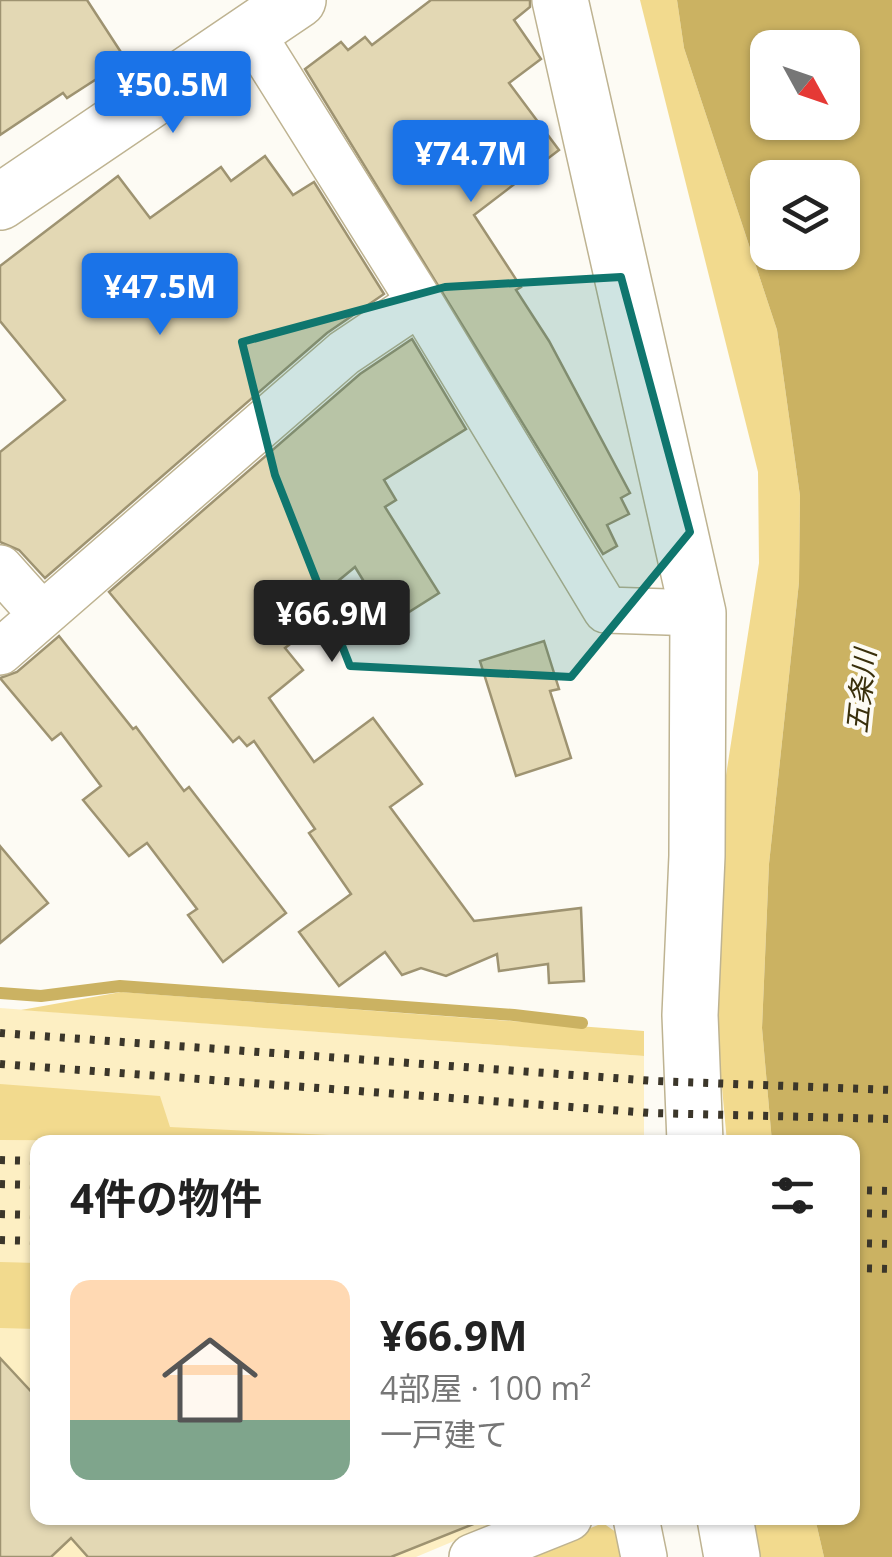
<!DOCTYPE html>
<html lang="ja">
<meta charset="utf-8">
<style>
body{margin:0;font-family:"Open Sans","Noto Sans JP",sans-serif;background:#f6f6f6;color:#222;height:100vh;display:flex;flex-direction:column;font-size:38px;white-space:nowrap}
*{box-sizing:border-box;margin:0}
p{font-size:32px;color:#767676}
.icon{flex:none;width:55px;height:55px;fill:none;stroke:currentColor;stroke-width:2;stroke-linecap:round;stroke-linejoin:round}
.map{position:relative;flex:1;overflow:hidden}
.details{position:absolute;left:30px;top:1135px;width:830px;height:390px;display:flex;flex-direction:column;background:#fff;border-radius:20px;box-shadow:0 2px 8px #0004}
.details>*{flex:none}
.needle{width:65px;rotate:130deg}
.fabs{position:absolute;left:750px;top:30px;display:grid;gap:20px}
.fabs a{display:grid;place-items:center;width:110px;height:110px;border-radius:20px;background:#fff;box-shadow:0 2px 8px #0004;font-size:50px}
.price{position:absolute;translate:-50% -85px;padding:0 22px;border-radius:10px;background:#1a73e8;color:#fff;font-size:32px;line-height:65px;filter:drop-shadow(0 2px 5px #0008)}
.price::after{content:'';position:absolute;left:50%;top:60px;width:30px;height:22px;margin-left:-15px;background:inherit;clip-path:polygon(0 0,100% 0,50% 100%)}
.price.selected{background:#222;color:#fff}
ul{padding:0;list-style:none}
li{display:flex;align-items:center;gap:30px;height:250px;padding:0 40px}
li span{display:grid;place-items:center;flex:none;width:280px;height:200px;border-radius:20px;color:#555}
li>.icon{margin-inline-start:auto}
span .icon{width:120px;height:120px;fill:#fffc;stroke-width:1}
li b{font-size:42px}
h2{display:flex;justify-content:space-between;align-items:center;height:120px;padding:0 40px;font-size:42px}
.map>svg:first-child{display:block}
.built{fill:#fdefc3}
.green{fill:#f2da8e}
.water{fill:#cbb262;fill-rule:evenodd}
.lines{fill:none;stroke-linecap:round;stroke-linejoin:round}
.stream{stroke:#cbb262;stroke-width:12}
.building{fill:#e3d8b4;stroke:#9e9371;stroke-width:2.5}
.minor-casing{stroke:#beb391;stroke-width:48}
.tertiary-casing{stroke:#beb391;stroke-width:58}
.minor{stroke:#fff;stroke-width:45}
.tertiary{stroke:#fff;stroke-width:55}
.rail{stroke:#3b362a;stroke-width:8;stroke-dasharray:5 10;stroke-linecap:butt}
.marked{fill:#0f766e;fill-opacity:0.2;stroke:#0f766e;stroke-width:8;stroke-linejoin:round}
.labels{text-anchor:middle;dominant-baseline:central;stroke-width:8;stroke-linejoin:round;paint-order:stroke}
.water-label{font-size:28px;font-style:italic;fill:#392f0b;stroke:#fdfbf4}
</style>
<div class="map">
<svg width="892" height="1557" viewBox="0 0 892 1557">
<rect width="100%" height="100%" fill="#fdfbf4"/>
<path class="built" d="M 0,1008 L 644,1056 L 644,1142 L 38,1142 L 38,1518 L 509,1518 L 416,1557 L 0,1557 Z"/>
<path class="green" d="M 640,0 L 677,0 L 684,48 L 777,330 L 800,496 L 799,582 L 769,864 L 762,1028 L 772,1142 L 727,1142 L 711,968 L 715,846 L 759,563 L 758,472 Z
M 121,992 L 644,1031 L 644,1056 L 21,1010 Z
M 0,1084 L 160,1096 L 170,1127 L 430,1140 L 430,1142 L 0,1140 Z
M 0,1262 L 37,1263 L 37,1329 L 0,1328 Z
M 752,1518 L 815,1518 L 824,1557 L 757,1557 Z
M 603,1523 L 623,1537 L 627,1557 L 518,1557 Z"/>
<path class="water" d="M 677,0 L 892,0 L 892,1557 L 824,1557 L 815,1518 L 852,1518 L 852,1142 L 772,1142 L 762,1028 L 769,864 L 799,582 L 800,496 L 777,330 L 684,48 ZM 768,48 L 842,48 L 842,122 L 768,122 ZM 768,178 L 842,178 L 842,252 L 768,252 Z"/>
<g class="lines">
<path class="stream" d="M 0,993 L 41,996 L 120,986 L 514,1015 L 582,1023"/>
</g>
<path class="building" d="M 0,0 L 87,0 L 126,60 L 67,98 L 63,93 L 0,135 Z
M 431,0 L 530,0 L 530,7 L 514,20 L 541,59 L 509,83 L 559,150 L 474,215 L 521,287 L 516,290 L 549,341 L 630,493 L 621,498 L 629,514 L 607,525 L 617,546 L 603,554 L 305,69 L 341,42 L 348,50 L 365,37 L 372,45 Z
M 265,156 L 293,195 L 314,182 L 384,294 L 327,333 L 45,578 L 19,550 L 0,542 L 0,452 L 65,400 L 0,321 L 0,266 L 118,176 L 150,218 L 221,167 L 231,181 Z
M 412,339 L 466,429 L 384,480 L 396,500 L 385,507 L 439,593 L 390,624 L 355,567 L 286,624 L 298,638 L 285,648 L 303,670 L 269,698 L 314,762 L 373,718 L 422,784 L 390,807 L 474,921 L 581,908 L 584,981 L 549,983 L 548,964 L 499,971 L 497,954 L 446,976 L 421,968 L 402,975 L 385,952 L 339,986 L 299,932 L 351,894 L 309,833 L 315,829 L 254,741 L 247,746 L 239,737 L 233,742 L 109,592 L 360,374 Z
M 59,636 L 133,729 L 136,727 L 184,791 L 189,787 L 286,913 L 223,962 L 188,915 L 197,909 L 147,843 L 129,856 L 83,800 L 101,786 L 61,733 L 52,740 L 0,678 L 17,672 Z
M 544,641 L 559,689 L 550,691 L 571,758 L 516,776 L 480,661 Z
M 0,846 L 48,903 L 0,943 Z
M 0,1358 L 38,1399 L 38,1518 L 486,1519 L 391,1557 L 88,1557 L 71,1538 L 51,1557 L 0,1557 Z"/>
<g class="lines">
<g class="minor-casing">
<path id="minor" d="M 251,32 L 420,302 L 606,610 L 698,613
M 0,568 L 42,615
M 0,652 L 344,353 L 420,302
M 636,1518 L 644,1557
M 472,1557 L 569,1518"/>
</g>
<g class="tertiary-casing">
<path id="tertiary" d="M 560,0 L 698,613 L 697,856 L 690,1015 L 695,1142
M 0,202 L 298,0
M 725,1518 L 732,1557"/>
</g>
<use href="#minor" class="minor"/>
<use href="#tertiary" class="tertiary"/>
<path class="rail" d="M 0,1033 L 655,1081 L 892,1090
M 0,1064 L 651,1113 L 892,1119
M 0,1160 L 38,1161
M 0,1184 L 38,1185
M 852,1190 L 892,1191
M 852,1213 L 892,1214
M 0,1214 L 38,1215
M 0,1240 L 38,1241
M 852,1243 L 892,1244
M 852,1268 L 892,1269"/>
</g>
<path class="marked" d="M 621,277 L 690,532 L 571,677 L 350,666 L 275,475 L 242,342 L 445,287 Z"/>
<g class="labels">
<g class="water-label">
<text transform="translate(860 691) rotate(-84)">五条川</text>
</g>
</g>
</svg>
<div class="fabs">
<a><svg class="needle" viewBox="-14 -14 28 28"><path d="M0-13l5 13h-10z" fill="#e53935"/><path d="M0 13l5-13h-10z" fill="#767676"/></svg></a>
<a><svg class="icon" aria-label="layers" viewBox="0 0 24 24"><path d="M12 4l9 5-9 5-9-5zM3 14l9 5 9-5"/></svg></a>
</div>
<b class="price" style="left:173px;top:136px">¥50.5M</b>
<b class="price" style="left:471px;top:205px">¥74.7M</b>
<b class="price" style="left:160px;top:338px">¥47.5M</b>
<b class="price selected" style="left:332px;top:665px">¥66.9M</b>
<section class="details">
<h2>4件の物件<svg class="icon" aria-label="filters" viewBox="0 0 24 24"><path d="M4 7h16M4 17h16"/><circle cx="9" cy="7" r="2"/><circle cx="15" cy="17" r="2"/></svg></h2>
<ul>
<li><span style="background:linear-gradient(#ffd9b3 70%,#7fa58c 0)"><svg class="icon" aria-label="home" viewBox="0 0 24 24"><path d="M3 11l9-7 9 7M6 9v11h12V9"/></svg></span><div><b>¥66.9M</b><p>4部屋 · 100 m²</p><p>一戸建て</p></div></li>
</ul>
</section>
</div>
